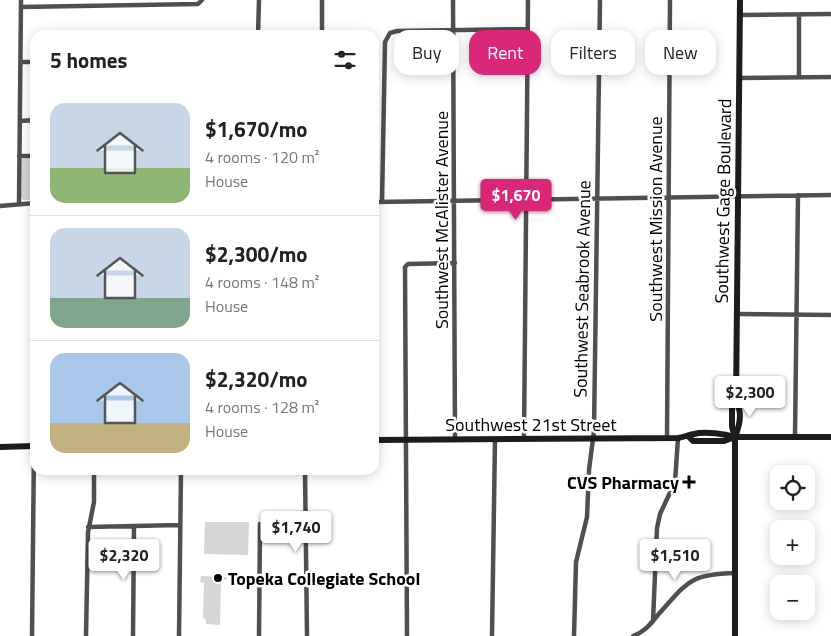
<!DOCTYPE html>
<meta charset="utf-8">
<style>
body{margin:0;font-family:"Titillium Web",sans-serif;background:#f6f6f6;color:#222;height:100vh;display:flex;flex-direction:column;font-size:19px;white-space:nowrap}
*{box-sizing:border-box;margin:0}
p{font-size:16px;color:#767676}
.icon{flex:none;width:28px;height:28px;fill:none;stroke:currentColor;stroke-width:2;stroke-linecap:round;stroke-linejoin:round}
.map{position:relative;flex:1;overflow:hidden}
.sheet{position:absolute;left:30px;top:30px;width:349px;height:445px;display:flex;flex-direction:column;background:#fff;border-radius:15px;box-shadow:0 2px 12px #0003}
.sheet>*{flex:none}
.guide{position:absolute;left:394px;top:30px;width:361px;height:45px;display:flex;gap:10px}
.fabs{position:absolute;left:770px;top:465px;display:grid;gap:10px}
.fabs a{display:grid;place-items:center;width:45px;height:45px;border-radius:10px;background:#fff;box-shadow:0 2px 12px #0003;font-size:25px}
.price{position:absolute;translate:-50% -42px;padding:0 11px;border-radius:5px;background:#fff;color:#222;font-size:16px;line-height:32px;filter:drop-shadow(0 1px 2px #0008)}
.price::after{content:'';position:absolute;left:50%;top:30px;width:15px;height:11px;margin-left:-8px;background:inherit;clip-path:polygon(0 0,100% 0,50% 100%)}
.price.active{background:#db2777;color:#fff}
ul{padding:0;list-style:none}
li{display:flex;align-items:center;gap:15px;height:125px;padding:0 20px}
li+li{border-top:1px solid #e0e0e0}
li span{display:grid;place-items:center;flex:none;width:140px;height:100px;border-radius:15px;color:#555}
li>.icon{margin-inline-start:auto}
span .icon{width:60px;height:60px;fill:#fffc;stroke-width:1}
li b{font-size:21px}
h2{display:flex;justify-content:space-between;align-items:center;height:60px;padding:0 20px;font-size:21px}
.chip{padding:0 18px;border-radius:15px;background:#fff;box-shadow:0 2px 12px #0003;font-size:18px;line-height:45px}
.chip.active{background:#db2777;color:#fff}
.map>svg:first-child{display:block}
.green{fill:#d6d6d6}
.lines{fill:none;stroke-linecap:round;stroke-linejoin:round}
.minor{stroke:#4f4f4f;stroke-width:4.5}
.secondary{stroke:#1c1c1c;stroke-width:6}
.poi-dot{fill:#000;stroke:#fff;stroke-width:2}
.labels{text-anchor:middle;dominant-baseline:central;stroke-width:5;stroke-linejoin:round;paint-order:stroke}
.street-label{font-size:18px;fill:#000;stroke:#fff}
.poi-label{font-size:18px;font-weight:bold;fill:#000;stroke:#fff;text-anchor:end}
</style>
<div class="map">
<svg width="831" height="636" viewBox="0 0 831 636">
<rect width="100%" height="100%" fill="#fff"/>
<path class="green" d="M 35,158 L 35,200 L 23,200 L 21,197 L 22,159 Z
M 205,522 L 249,522 L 248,555 L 204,554 Z
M 201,576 L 227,577 L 227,580 L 221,580 L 220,625 L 206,624 L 206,619 L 203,618 L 204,583 L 200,582 Z"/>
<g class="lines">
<path class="minor" d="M 453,0 L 455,439
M 21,7 L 198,4 L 202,0
M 740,15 L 831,14
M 258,35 L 259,0
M 322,35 L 322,0
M 21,62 L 35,62
M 799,77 L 799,15
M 740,78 L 831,77
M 20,121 L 35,120
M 19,156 L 35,156
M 374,202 L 831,195
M 382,202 L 385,42 L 390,33 L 397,31 L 527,29
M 19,203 L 21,0
M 0,206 L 35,203
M 737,314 L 831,315
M 795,436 L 798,195
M 667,438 L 670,0
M 524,439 L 528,1
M 305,470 L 307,636
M 88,527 L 180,525
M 653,621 L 657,528 L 660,514 L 675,482 L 678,438
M 32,636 L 34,446
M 86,636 L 88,532 L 94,502 L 94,470
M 133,636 L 134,526
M 179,636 L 181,470
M 259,636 L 260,524 L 306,523
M 407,636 L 405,267 L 408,264 L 455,263
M 492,636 L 495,439
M 574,636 L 576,562 L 587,517 L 589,470 L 594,431 L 600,0
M 633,636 C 644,632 650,625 657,616 C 687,583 688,574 735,573"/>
<path class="secondary" d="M 689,437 L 693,441 L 724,441 L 735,437 L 831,437
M 735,437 C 739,427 743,412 736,403 L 740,0
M 374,440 L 678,438 C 684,437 688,435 694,434 C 705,431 725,434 735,437
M 0,447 L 35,446
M 735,636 L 735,437 L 732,427 L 732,407 L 736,403"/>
</g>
<g class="poi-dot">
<path d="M686.5 474.5h5v5h5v5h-5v5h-5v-5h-5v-5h5z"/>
<circle cx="218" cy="578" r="5"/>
</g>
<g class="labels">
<g class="street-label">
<text transform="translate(723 201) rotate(-89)">Southwest Gage Boulevard</text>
<text transform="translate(655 219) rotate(-90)">Southwest Mission Avenue</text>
<text transform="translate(441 220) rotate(-90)">Southwest McAlister Avenue</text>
<text transform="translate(582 289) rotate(-89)">Southwest Seabrook Avenue</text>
<text x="531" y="424">Southwest 21st Street</text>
</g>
<g class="poi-label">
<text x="679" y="482">CVS Pharmacy</text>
<text x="228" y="578" text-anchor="start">Topeka Collegiate School</text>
</g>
</g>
</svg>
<div class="fabs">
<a><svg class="icon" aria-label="locate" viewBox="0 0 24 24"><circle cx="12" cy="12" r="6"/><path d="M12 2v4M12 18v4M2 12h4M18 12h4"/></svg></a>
<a>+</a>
<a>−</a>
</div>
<b class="price active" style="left:516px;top:221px">$1,670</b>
<b class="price" style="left:750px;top:418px">$2,300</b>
<b class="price" style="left:296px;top:553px">$1,740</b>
<b class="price" style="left:124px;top:581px">$2,320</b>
<b class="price" style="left:675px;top:581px">$1,510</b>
<div class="guide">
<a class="chip">Buy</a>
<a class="chip active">Rent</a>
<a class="chip">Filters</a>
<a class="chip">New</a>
</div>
<section class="sheet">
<h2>5 homes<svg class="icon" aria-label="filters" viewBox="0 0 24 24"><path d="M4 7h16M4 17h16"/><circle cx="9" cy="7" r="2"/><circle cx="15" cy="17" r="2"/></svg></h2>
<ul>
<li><span style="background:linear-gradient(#c9d6e8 65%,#8fb573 0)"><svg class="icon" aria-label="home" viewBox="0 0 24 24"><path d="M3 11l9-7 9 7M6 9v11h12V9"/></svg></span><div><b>$1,670/mo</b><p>4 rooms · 120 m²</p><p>House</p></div></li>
<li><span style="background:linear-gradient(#c9d6e8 70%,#7fa58c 0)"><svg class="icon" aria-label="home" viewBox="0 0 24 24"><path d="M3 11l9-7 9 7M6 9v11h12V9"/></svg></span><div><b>$2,300/mo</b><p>4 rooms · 148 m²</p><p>House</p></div></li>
<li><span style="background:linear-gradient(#a9c7e8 70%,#c2b280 0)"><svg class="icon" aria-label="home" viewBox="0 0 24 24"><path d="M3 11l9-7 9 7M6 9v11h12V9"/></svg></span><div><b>$2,320/mo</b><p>4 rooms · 128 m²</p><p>House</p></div></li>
</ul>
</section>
</div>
